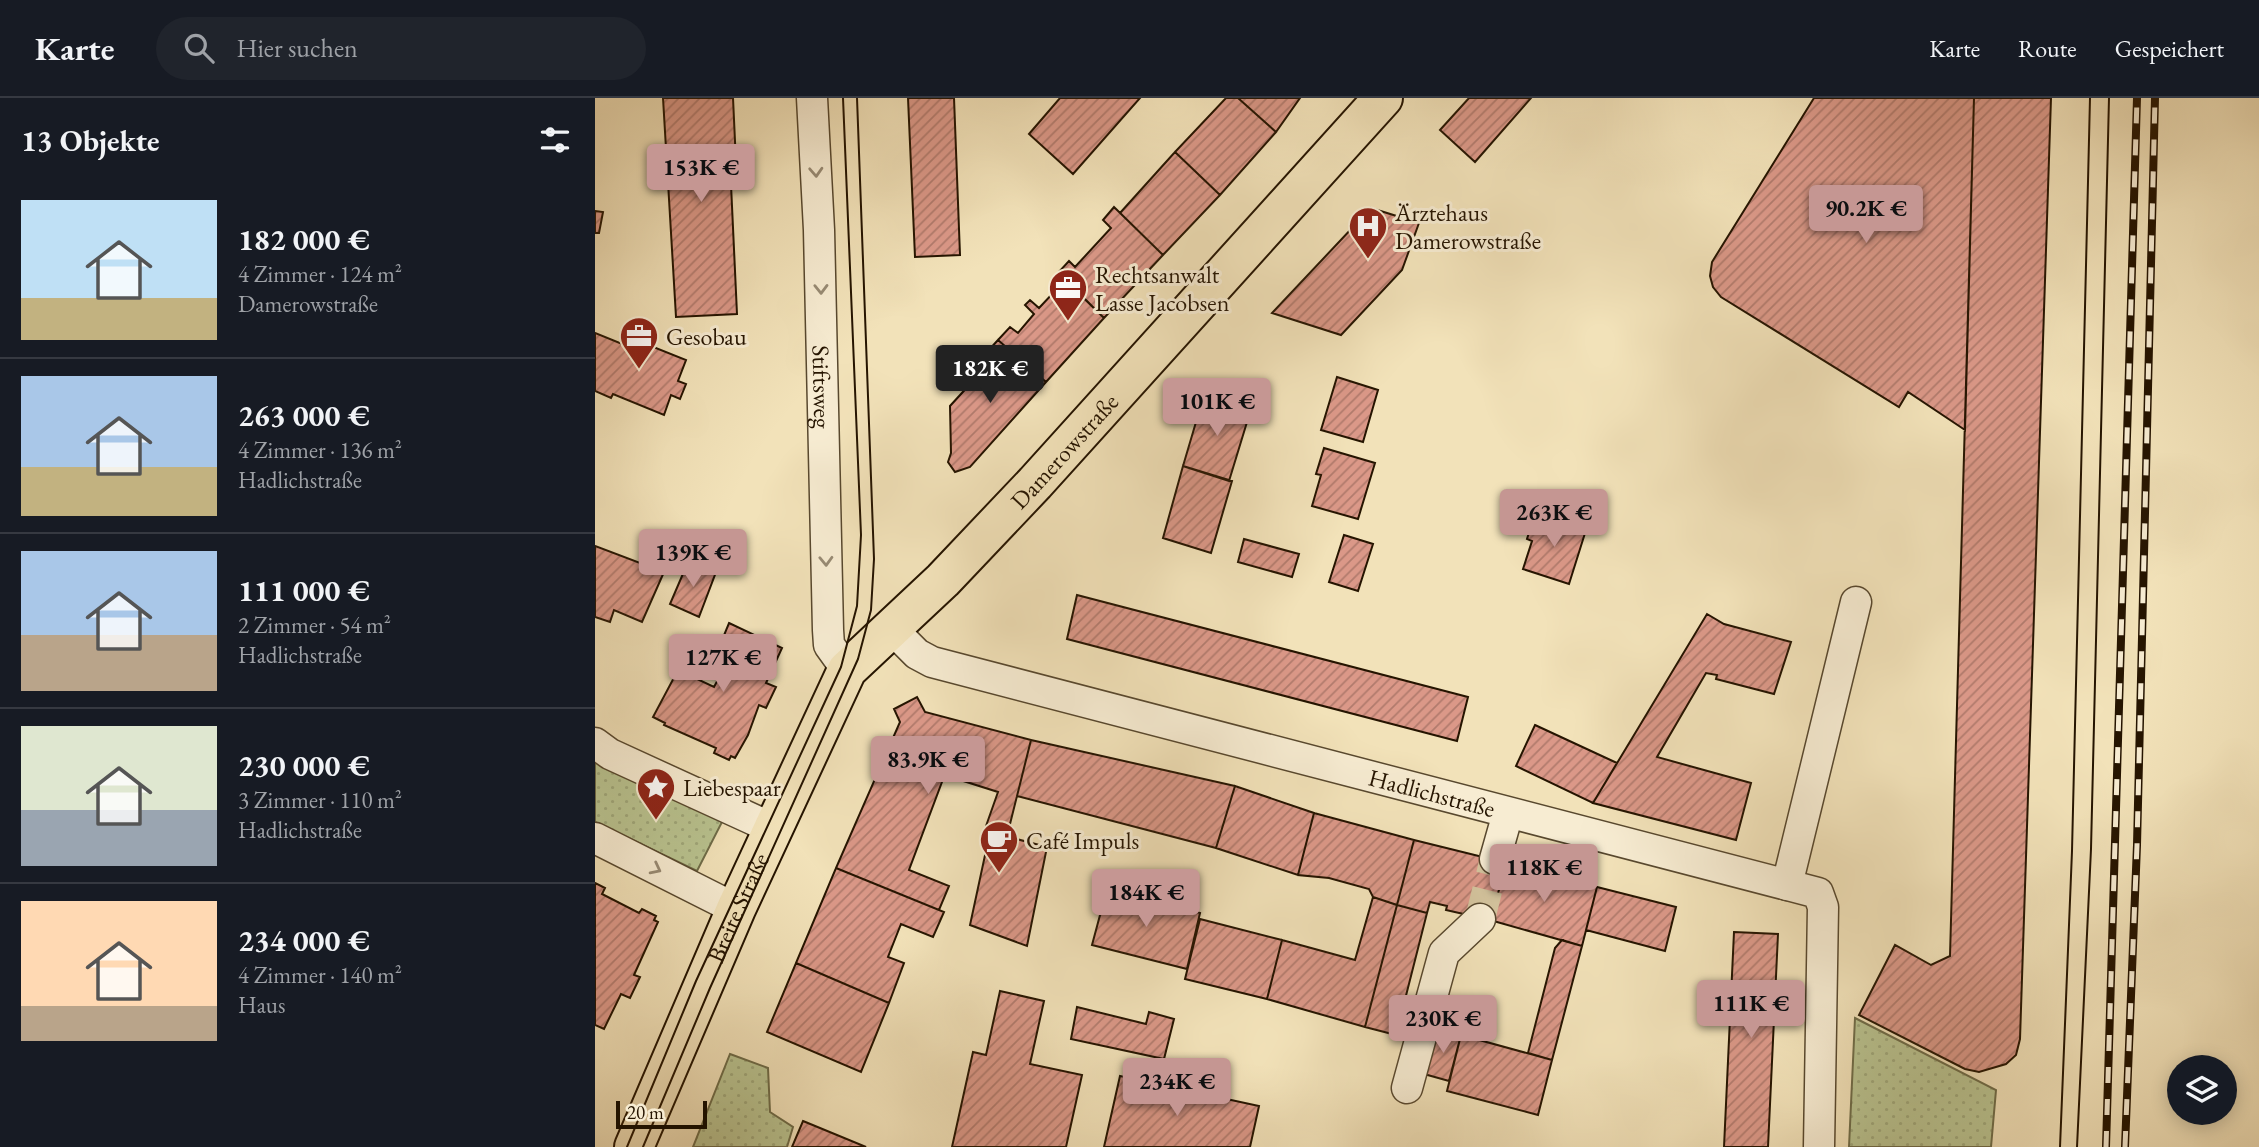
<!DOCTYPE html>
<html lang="de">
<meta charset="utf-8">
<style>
body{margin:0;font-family:"EB Garamond",serif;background:#20242c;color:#f1f3f6;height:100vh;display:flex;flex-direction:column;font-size:26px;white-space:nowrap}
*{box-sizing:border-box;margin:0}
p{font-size:23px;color:#9ea1a6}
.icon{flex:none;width:38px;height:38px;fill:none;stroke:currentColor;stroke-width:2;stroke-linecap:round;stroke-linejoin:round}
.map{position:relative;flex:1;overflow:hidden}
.sheet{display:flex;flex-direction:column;background:#171b24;width:595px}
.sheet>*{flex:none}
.tools{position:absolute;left:1572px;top:957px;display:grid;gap:14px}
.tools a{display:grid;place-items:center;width:70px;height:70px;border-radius:50%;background:#171b24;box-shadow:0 4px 18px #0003;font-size:35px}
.scale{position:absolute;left:21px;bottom:18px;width:91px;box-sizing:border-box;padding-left:7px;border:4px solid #251400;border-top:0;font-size:19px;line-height:24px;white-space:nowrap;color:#251400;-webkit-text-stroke:5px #f7ecd2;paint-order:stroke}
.price{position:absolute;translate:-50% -60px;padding:0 16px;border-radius:7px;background:#c59692;color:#111;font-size:23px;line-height:46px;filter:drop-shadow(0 2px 4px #0008)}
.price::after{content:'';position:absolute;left:50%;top:42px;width:21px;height:16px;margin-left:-10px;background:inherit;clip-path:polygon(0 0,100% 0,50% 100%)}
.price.active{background:#222;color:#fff}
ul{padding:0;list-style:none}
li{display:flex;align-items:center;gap:21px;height:175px;padding:0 21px}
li+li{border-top:2px solid #363941}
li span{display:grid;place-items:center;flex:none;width:196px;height:140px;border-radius:0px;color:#555}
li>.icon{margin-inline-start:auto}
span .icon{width:84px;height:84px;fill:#fffc;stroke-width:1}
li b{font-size:30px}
h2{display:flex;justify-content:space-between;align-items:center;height:84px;padding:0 21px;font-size:30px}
header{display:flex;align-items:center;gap:42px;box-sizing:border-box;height:98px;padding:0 35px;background:#171b24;border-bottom:2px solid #363941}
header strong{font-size:33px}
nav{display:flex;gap:38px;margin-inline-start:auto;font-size:24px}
.search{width:490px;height:63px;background:#20242c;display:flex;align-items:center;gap:18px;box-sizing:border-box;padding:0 24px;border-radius:38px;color:#9ea1a6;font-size:26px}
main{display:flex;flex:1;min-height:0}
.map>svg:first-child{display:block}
.park{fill:url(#park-dots);stroke:#6f6c48;stroke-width:2}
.building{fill:url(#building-hatch);stroke:#251400;stroke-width:2}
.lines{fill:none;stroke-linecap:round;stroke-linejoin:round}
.minor-tunnel{stroke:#d3c39d;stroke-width:30;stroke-dasharray:30 15;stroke-linecap:butt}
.minor-casing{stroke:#58482e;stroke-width:33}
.major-casing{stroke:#251400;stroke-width:42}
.minor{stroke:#f7ecd2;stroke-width:30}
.major{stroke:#f2e2b9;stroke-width:38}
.tram{stroke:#251400;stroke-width:2}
.rail-casing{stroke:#251400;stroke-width:8}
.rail{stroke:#f7ecd2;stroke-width:5;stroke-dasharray:16;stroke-linecap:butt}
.oneway{stroke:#988b74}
.labels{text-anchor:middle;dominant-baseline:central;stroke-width:6;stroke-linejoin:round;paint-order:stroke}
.poi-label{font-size:24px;fill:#251400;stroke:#f7ecd2;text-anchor:start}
.street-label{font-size:24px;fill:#251400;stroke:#f7ecd2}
</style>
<header>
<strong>Karte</strong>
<div class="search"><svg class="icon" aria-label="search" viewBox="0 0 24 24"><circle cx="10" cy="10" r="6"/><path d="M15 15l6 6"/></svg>Hier suchen</div>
<nav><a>Karte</a><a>Route</a><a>Gespeichert</a></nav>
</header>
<main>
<section class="sheet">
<h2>13 Objekte<svg class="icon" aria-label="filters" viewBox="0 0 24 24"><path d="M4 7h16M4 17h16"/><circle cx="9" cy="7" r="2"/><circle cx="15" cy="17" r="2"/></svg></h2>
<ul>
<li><span style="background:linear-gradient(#bfe0f5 70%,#c2b280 0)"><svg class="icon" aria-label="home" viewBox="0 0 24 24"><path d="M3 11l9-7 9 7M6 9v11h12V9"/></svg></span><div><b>182 000 €</b><p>4 Zimmer · 124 m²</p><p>Damerowstraße</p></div></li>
<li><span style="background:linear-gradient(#a9c7e8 65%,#c2b280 0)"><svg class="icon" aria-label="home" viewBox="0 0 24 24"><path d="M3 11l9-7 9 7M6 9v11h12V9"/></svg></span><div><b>263 000 €</b><p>4 Zimmer · 136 m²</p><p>Hadlichstraße</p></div></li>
<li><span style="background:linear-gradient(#a9c7e8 60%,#b9a48a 0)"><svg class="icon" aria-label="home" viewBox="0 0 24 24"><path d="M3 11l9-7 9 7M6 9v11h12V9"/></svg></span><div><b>111 000 €</b><p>2 Zimmer · 54 m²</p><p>Hadlichstraße</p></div></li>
<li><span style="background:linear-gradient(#dfe7d0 60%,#9aa5b1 0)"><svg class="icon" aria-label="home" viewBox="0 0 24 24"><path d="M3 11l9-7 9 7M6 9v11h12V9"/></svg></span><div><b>230 000 €</b><p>3 Zimmer · 110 m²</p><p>Hadlichstraße</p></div></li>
<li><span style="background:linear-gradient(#ffd9b3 75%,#b9a48a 0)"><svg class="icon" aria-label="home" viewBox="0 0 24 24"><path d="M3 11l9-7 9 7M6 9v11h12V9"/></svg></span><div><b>234 000 €</b><p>4 Zimmer · 140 m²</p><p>Haus</p></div></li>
</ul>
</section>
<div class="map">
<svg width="1664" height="1049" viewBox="0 0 1664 1049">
<defs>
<pattern id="park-dots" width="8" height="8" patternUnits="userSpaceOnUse" patternTransform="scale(1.75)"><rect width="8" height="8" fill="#b9c390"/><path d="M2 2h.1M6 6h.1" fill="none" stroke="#9fa77a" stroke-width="1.8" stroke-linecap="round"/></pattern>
<pattern id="building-hatch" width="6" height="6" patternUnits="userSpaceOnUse" patternTransform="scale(1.75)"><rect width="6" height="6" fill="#db9888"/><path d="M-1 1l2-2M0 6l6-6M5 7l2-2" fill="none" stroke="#b17b6d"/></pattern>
</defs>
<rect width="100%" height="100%" fill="#f2e2b9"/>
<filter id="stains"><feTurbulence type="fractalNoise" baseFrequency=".00286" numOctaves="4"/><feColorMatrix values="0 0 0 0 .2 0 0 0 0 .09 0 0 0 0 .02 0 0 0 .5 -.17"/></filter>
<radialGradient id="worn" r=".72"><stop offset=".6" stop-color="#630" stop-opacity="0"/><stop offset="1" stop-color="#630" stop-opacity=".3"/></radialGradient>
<path class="park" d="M 0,660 L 128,722 L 102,773 L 0,724 Z
M 1260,920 L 1401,992 L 1396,1049 L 1254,1049 Z
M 135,956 L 173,970 L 175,1014 L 198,1029 L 192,1049 L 98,1049 Z"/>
<path class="building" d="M 68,0 L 138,0 L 141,65 L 135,65 L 142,216 L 81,219 Z
M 313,0 L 359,0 L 365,157 L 320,159 Z
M 465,0 L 545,0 L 478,76 L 434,36 Z
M 631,0 L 643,0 L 681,34 L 625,97 L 580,54 Z
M 643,0 L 705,0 L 681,34 Z
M 874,0 L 936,0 L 880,64 L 845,32 Z
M 1219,0 L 1379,0 L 1370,332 L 1313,294 L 1304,309 L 1126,199 L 1118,189 L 1115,178 L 1117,164 Z
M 1379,0 L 1456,0 L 1425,941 L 1421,957 L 1411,966 L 1384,974 L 1370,971 L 1264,917 L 1300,847 L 1336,867 L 1355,858 Z
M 580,54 L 625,97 L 568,157 L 525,115 Z
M 519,109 L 568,157 L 509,220 L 463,175 L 474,163 L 480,169 L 516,130 L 508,122 Z
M 776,110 L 824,125 L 807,172 L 746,237 L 677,215 Z
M 0,113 L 8,114 L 4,135 L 0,135 Z
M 465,176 L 509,220 L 451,284 L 403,242 L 415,229 L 423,235 L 439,216 L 430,207 L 435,202 L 444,210 L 461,192 L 456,186 Z
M 0,235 L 32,248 L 36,240 L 91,262 L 83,283 L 91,286 L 85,301 L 76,297 L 69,317 L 18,296 L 16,300 L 0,293 Z
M 403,242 L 451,284 L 375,369 L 360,374 L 353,364 L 356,355 L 355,308 L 400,259 L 393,253 Z
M 742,279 L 783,292 L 768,344 L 726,332 Z
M 609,297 L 656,311 L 634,383 L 588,368 Z
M 729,350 L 780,365 L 763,421 L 717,408 L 726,377 L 721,376 Z
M 588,368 L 637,383 L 616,455 L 568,440 Z
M 940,416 L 991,432 L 974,486 L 928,471 L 937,443 L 932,441 Z
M 749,437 L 778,446 L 763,493 L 734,484 Z
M 649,441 L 704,456 L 697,479 L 643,464 Z
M 0,448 L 69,474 L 47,524 L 19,512 L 15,524 L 0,519 Z
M 93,464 L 121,474 L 104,519 L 75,506 Z
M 482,497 L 873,599 L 862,643 L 472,541 Z
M 1112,516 L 1129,526 L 1196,544 L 1179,596 L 1121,581 L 1122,577 L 1111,575 L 1062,659 L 1156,685 L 1141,742 L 998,705 Z
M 134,525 L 187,550 L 171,585 L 181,589 L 171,610 L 164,607 L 153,637 L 140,660 L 136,658 L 134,662 L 119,655 L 121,650 L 69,627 L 70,625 L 58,619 L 83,572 L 119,589 L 127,574 L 116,569 Z
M 322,599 L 330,614 L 436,642 L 412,738 L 395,734 L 391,728 L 403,694 L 365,682 L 365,675 L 350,676 L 314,772 L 354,788 L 344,812 L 241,770 L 305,624 L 299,611 Z
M 940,627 L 1022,665 L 998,705 L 921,668 Z
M 436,642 L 640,688 L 621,750 L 422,698 Z
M 640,688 L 719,715 L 703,777 L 621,750 Z
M 719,715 L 819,742 L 802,807 L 778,799 L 774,791 L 734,780 L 703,777 Z
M 395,734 L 452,749 L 432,848 L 375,827 Z
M 819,742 L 912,765 L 895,822 L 851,812 L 852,808 L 835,804 L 832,815 L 802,807 Z
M 912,765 L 1002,789 L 987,848 L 895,822 Z
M 241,770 L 349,814 L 338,839 L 306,826 L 293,859 L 309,865 L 294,905 L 201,865 Z
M 0,785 L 10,790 L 7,796 L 44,815 L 47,811 L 61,818 L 59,822 L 63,824 L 39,877 L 45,879 L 35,900 L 26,896 L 9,931 L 0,927 Z
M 1002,789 L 1081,809 L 1070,853 L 991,832 Z
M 512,791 L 605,815 L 592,871 L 497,847 Z
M 778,799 L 802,807 L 770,929 L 672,901 L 687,842 L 760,862 Z
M 802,807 L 832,815 L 801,937 L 770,929 Z
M 605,821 L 687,842 L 672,901 L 590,881 Z
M 1139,834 L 1183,836 L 1173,1049 L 1129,1049 Z
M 967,842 L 987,848 L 957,962 L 933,955 L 960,850 Z
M 201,865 L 294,905 L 266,974 L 172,934 Z
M 405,893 L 449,903 L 435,966 L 487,977 L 471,1049 L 357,1049 L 378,954 L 391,957 Z
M 482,909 L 551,926 L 554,914 L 579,921 L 569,961 L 476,941 Z
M 841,931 L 866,937 L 854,983 L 829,976 Z
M 866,937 L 957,962 L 943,1017 L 852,993 Z
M 525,978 L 664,1008 L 655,1049 L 509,1049 Z
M 208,1023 L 271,1049 L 197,1049 Z"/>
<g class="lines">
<path class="minor-tunnel" d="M 885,821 L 900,761"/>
<g class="minor-casing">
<g id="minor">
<path id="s1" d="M 217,0 L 224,132 L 233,532 L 234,547 L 252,572"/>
<path id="s2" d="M 297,531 L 322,556 L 337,564 L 1223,795 L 1228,809 L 1224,1049"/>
<path d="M 0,645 L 15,656 L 179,731"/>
<path d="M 0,740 L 141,811"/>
<path d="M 900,761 L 913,715"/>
<path d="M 1192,787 L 1261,504"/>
<path d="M 812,990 L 849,855 L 885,821"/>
</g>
</g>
<g class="major-casing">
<g id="major">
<path id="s3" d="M 39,1049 L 141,811 L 252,572 L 348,482 L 440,385 L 788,0"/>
</g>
</g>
<use href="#minor" class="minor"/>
<use href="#major" class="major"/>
<path class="tram" d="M 32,1049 L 101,883 L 246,569 L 262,508 L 266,437 L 248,0
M 48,1049 L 115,890 L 263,561 L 276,512 L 279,461 L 262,0
M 1465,1049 L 1477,753 L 1495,0
M 1482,1049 L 1496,751 L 1514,0"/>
<g class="rail-casing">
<path id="rail" d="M 1511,1049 L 1542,0
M 1530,1049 L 1542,747 L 1560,0"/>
</g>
<use href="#rail" class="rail"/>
</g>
<defs><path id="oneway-chevron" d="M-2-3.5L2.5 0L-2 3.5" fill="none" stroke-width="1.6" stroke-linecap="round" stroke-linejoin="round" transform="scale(1.75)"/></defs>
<g class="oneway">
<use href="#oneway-chevron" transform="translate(221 74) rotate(87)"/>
<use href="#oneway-chevron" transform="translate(226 191) rotate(89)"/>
<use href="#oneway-chevron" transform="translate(231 463) rotate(88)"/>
<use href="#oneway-chevron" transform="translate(61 771) rotate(27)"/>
</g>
<defs>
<g id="hospital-pin" transform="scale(2.0125)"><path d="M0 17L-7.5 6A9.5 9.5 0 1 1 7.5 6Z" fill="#8f2418" stroke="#f7ecd2"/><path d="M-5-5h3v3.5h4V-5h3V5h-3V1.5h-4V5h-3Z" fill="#fff"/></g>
<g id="office-pin" transform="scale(2.0125)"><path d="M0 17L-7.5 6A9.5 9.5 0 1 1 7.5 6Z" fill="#8f2418" stroke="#f7ecd2"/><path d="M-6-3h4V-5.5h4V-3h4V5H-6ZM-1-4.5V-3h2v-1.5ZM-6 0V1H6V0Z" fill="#fff"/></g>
<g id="sight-pin" transform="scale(2.0125)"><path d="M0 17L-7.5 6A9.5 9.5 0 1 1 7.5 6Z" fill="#8f2418" stroke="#f7ecd2"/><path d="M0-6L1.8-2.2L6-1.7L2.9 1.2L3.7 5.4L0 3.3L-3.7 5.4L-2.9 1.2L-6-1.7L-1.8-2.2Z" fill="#fff"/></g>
<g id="cafe-pin" transform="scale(2.0125)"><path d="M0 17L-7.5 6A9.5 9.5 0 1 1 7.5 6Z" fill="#8f2418" stroke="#f7ecd2"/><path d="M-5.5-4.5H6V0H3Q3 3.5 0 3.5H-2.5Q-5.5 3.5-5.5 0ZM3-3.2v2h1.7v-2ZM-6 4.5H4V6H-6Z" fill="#fff"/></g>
</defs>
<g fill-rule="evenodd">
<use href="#hospital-pin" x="773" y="128"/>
<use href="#office-pin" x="473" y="190"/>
<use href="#office-pin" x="44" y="238"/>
<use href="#sight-pin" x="61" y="689"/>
<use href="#cafe-pin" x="404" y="742"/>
</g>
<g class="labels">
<g class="poi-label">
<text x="800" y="114">Ärztehaus<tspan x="800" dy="28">Damerowstraße</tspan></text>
<text x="500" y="176">Rechtsanwalt<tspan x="500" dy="28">Lasse Jacobsen</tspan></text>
<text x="71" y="238">Gesobau</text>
<text x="88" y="689">Liebespaar</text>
<text x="431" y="742">Café Impuls</text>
</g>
<g class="street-label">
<text stroke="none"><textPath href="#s1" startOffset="289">Stiftsweg</textPath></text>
<text stroke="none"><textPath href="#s3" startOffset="831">Damerowstraße</textPath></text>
<text stroke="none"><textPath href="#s2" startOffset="569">Hadlichstraße</textPath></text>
<text stroke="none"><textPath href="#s3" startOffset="261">Breite Straße</textPath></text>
</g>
</g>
<rect width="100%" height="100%" filter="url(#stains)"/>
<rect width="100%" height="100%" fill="url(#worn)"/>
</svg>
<div class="tools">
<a><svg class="icon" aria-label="layers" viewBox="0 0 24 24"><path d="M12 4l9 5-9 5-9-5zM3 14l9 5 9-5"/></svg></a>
</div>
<div class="scale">20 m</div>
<b class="price" style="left:106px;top:106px">153K €</b>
<b class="price" style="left:1271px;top:147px">90.2K €</b>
<b class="price active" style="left:395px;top:307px">182K €</b>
<b class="price" style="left:622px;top:340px">101K €</b>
<b class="price" style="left:959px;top:451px">263K €</b>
<b class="price" style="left:98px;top:491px">139K €</b>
<b class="price" style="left:128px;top:596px">127K €</b>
<b class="price" style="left:333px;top:698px">83.9K €</b>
<b class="price" style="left:949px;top:806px">118K €</b>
<b class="price" style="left:551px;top:831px">184K €</b>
<b class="price" style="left:1156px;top:942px">111K €</b>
<b class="price" style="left:848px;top:957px">230K €</b>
<b class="price" style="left:582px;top:1020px">234K €</b>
</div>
</main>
